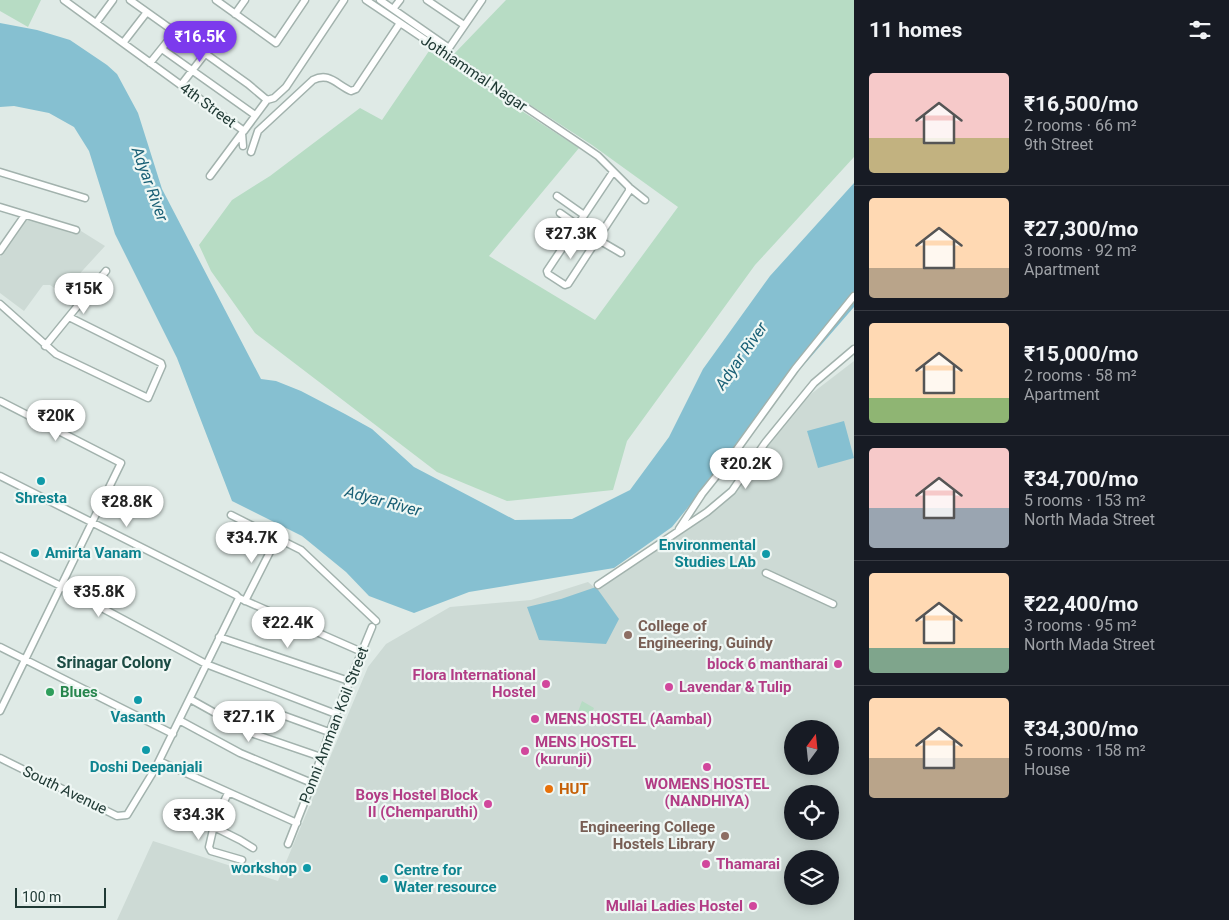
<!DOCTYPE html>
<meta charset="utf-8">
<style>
body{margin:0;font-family:Roboto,sans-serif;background:#20242c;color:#f1f3f6;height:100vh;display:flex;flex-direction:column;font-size:19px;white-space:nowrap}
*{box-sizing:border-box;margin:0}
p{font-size:16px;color:#9ea1a6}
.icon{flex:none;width:28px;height:28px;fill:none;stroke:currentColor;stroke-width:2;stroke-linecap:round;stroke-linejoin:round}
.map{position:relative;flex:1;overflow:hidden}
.panel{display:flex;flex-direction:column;background:#171b24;width:375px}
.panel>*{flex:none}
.needle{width:32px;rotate:15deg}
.tools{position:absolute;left:784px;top:720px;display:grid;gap:10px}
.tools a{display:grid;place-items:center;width:55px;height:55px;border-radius:50%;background:#171b24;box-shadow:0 2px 12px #0003;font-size:25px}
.scale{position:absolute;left:15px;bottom:12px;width:91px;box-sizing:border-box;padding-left:5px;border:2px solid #203a35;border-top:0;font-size:14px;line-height:18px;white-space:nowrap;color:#203a35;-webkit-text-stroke:4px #eff7f4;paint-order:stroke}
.price{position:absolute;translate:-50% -42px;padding:0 11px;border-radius:18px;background:#fff;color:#222;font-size:16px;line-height:32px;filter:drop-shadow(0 1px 2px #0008)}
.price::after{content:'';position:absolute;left:50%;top:30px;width:15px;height:11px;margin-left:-8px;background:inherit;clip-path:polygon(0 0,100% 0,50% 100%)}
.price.active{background:#7c3aed;color:#fff}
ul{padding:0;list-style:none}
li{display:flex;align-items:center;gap:15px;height:125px;padding:0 15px}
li+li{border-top:1px solid #363941}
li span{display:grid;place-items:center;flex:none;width:140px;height:100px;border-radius:5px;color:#555}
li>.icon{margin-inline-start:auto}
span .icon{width:60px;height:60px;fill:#fffc;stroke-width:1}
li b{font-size:21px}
h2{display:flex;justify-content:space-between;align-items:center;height:60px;padding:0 15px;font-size:21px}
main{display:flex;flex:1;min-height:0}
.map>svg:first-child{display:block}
.built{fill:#cddad5;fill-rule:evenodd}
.green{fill:#b7dcc4}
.water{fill:#86c0d1}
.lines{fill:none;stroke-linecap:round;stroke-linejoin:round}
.minor-casing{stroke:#a2b2ad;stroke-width:9}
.minor{stroke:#fff;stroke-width:6}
.culture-dot{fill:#0f9aa8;stroke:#eff7f4;stroke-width:2}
.education-dot{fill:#8d6e63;stroke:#eff7f4;stroke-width:2}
.hotel-dot{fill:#d1479c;stroke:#eff7f4;stroke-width:2}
.leisure-dot{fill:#2e9e5b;stroke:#eff7f4;stroke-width:2}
.food-dot{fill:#e8710a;stroke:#eff7f4;stroke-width:2}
.labels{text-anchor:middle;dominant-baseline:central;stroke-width:4.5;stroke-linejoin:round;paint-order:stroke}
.street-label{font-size:15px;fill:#203a35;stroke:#eff7f4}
.culture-label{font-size:15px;font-weight:bold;fill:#0d838f;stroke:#eff7f4}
.education-label{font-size:15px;font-weight:bold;fill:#785e54;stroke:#eff7f4;text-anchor:start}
.hotel-label{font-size:15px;font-weight:bold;fill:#b23c85;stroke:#eff7f4;text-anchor:end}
.leisure-label{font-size:15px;font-weight:bold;fill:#27864d;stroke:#eff7f4;text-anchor:start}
.food-label{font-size:15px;font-weight:bold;fill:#c56008;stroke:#eff7f4;text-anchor:start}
.water-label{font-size:16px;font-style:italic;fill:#1a6076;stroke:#eff7f4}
.neighbourhood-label{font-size:16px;font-weight:bold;fill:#1c4c44;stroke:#eff7f4}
</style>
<main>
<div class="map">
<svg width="854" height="920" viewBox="0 0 854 920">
<rect width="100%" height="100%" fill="#dfeae6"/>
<path class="built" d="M 26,218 L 73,234 L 81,231 L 105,246 L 62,293 L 50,285 L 43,285 L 24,311 L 0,293 L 0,257 Z
M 854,361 L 854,920 L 117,920 L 153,841 L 278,881 L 368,667 L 386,644 L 450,607 L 531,600 L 588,582 L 595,588 L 708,514 L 734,495 L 768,440 L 811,394 ZM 792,729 L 830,729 L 830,766 L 792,766 ZM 792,794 L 830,794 L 830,831 L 792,831 ZM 792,859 L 830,859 L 830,896 L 792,896 Z"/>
<path class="green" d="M 0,0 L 41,0 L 28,27 L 0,11 Z
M 506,0 L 854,0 L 854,157 L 755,265 L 627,441 L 613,490 L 507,501 L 437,472 L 255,333 L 211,271 L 199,245 L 232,200 L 270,176 L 360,108 L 382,120 L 429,51 L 579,148 L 489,256 L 595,320 L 678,207 L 592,145 L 453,55 Z
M 582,701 L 594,708 L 588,723 L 576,717 Z"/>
<path class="water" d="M 0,23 L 37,30 L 70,40 L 107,65 L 117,74 L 138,113 L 162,189 L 261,379 L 276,381 L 301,391 L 345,414 L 372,429 L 414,467 L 515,520 L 572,519 L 630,490 L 669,437 L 703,369 L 770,276 L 854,183 L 854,307 L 802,367 L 672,527 L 614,568 L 469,592 L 414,613 L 369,596 L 346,572 L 302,536 L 232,501 L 177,358 L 115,234 L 89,151 L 74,127 L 49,113 L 14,106 L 0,107 Z
M 844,421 L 854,458 L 818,468 L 807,431 Z
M 596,587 L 619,619 L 606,644 L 539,640 L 527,607 L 561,599 Z"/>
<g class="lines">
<g class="minor-casing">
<path id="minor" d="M 64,0 L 244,131 L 242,133 L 243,146
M 130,0 L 248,84 L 267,100 L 244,131
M 216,0 L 276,43 L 305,0
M 366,0 L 582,145 L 598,156 L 629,187 L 629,191 L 568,284 L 565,285 L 548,274 L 547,271 L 613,172
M 380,0 L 449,48 L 482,0
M 427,0 L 464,25
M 393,9 L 400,0
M 235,14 L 245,0
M 96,23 L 113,0
M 123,43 L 147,12
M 162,49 L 255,115
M 150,63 L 175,32
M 181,85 L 205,54
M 267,100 L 274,98 L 286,87 L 344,0
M 251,152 L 258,131 L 313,80 C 329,72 336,84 351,91 L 356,89 L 400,23
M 0,172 L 85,198
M 210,176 L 242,133
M 630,188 L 645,200
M 557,196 L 584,215
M 0,207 L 76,230
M 560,213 L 577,225
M 597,239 L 621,253
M 0,251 L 25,215
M 0,304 L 56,354 L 148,398 L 162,366 L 161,363 L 69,317
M 45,346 L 106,271
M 0,401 L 121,463 L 0,711
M 0,476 L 236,595 L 239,598 L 362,652
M 231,515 L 301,550 L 376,621
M 679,529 L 702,494 L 730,459 L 795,369 L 854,296
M 0,556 L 61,586 L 206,664 L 336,714
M 766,573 L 833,604
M 598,585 L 707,512 L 732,491 L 765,443 L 814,383 L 854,349
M 245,601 L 277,538
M 219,637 L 349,681
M 0,647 L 173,734
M 190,699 L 251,733 L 321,757
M 274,712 L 329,732
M 179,720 L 240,753 L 312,783
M 0,758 L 117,816 L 127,815 L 155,769 L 239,598
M 159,761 L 297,823
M 228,793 L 215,821 L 209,847 L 211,851 L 242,860
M 214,827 L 240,840 L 253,848
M 288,844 L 312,783 L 336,714 L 372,627"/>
</g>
<use href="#minor" class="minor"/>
</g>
<g class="culture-dot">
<circle cx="41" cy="481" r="5"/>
<circle cx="35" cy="553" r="5"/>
<circle cx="766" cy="554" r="5"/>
<circle cx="138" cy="700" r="5"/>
<circle cx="146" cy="750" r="5"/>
<circle cx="307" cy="868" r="5"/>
<circle cx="384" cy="879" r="5"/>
</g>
<g class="education-dot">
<circle cx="628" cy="635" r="5"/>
<circle cx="725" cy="836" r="5"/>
</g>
<g class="hotel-dot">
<circle cx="838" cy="664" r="5"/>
<circle cx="546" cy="684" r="5"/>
<circle cx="669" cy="687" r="5"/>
<circle cx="535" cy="719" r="5"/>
<circle cx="525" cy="751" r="5"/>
<circle cx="707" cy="767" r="5"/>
<circle cx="488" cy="804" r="5"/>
<circle cx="706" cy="864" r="5"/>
<circle cx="753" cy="906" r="5"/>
</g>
<circle class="leisure-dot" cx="50" cy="692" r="5"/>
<circle class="food-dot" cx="549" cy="789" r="5"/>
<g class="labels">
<g class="street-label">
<text transform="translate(474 73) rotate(34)">Jothiammal Nagar</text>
<text transform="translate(208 105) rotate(36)">4th Street</text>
<text transform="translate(334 725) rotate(-69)">Ponni Amman Koil Street</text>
<text transform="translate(65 790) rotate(26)">South Avenue</text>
</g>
<g class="culture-label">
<text x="41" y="498">Shresta</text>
<text x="756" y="545" text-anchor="end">Environmental<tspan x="756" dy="17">Studies LAb</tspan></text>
<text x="45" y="553" text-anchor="start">Amirta Vanam</text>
<text x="138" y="717">Vasanth</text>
<text x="146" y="767">Doshi Deepanjali</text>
<text x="297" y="868" text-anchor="end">workshop</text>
<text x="394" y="870" text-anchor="start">Centre for<tspan x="394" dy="17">Water resource</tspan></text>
</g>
<g class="education-label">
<text x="638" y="626">College of<tspan x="638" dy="17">Engineering, Guindy</tspan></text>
<text x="715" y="827" text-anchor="end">Engineering College<tspan x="715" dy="17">Hostels Library</tspan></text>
</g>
<g class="hotel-label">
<text x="828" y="664">block 6 mantharai</text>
<text x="536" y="675">Flora International<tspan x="536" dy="17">Hostel</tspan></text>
<text x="679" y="687" text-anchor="start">Lavendar &amp; Tulip</text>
<text x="545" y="719" text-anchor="start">MENS HOSTEL (Aambal)</text>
<text x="535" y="742" text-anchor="start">MENS HOSTEL<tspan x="535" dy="17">(kurunji)</tspan></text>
<text x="707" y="784" text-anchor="middle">WOMENS HOSTEL<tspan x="707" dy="17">(NANDHIYA)</tspan></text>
<text x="478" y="795">Boys Hostel Block<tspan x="478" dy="17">II (Chemparuthi)</tspan></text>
<text x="716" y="864" text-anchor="start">Thamarai</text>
<text x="743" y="906">Mullai Ladies Hostel</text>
</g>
<g class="leisure-label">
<text x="60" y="692">Blues</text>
</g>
<g class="food-label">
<text x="559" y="789">HUT</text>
</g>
<g class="water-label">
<text transform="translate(150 184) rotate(70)">Adyar River</text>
<text transform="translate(741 356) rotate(-55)">Adyar River</text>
<text transform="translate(383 501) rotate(15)">Adyar River</text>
</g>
<g class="neighbourhood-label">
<text x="114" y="662">Srinagar Colony</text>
</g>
</g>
</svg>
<div class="tools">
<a><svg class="needle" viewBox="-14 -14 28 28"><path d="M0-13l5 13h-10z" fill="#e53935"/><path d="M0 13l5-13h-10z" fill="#9ea1a6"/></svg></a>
<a><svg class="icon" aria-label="locate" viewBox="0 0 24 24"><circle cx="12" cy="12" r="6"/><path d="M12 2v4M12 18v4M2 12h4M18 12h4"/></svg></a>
<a><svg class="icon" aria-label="layers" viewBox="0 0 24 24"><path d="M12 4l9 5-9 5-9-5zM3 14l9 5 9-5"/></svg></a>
</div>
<div class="scale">100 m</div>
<b class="price active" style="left:200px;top:63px">₹16.5K</b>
<b class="price" style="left:571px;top:260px">₹27.3K</b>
<b class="price" style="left:84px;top:315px">₹15K</b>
<b class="price" style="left:56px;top:442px">₹20K</b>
<b class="price" style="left:746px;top:490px">₹20.2K</b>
<b class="price" style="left:127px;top:528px">₹28.8K</b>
<b class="price" style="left:252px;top:564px">₹34.7K</b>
<b class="price" style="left:99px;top:618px">₹35.8K</b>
<b class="price" style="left:288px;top:649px">₹22.4K</b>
<b class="price" style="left:249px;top:743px">₹27.1K</b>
<b class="price" style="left:199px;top:841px">₹34.3K</b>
</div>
<section class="panel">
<h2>11 homes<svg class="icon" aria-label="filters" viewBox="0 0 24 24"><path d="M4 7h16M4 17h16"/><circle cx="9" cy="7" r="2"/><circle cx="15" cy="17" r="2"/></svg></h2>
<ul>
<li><span style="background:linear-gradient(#f6c9c9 65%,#c2b280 0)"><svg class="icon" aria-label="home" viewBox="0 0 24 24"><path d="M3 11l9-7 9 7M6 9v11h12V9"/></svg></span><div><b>₹16,500/mo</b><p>2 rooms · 66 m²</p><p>9th Street</p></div></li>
<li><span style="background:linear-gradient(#ffd9b3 70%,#b9a48a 0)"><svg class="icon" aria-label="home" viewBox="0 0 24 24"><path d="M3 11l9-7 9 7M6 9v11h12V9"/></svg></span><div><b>₹27,300/mo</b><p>3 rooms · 92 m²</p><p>Apartment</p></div></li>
<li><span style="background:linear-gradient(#ffd9b3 75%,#8fb573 0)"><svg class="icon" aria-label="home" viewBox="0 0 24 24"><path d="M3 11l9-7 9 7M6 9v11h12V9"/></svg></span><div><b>₹15,000/mo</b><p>2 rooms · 58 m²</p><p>Apartment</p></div></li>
<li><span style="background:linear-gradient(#f6c9c9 60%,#9aa5b1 0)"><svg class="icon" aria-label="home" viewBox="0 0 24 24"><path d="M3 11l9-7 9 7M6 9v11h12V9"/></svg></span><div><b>₹34,700/mo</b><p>5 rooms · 153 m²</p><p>North Mada Street</p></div></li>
<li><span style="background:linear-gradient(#ffd9b3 75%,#7fa58c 0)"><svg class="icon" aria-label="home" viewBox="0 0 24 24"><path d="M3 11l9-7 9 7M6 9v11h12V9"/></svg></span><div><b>₹22,400/mo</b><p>3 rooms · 95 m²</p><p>North Mada Street</p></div></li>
<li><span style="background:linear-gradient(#ffd9b3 60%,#b9a48a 0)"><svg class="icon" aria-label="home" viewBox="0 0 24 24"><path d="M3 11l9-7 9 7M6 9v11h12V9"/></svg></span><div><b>₹34,300/mo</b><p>5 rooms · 158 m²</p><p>House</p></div></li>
</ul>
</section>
</main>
